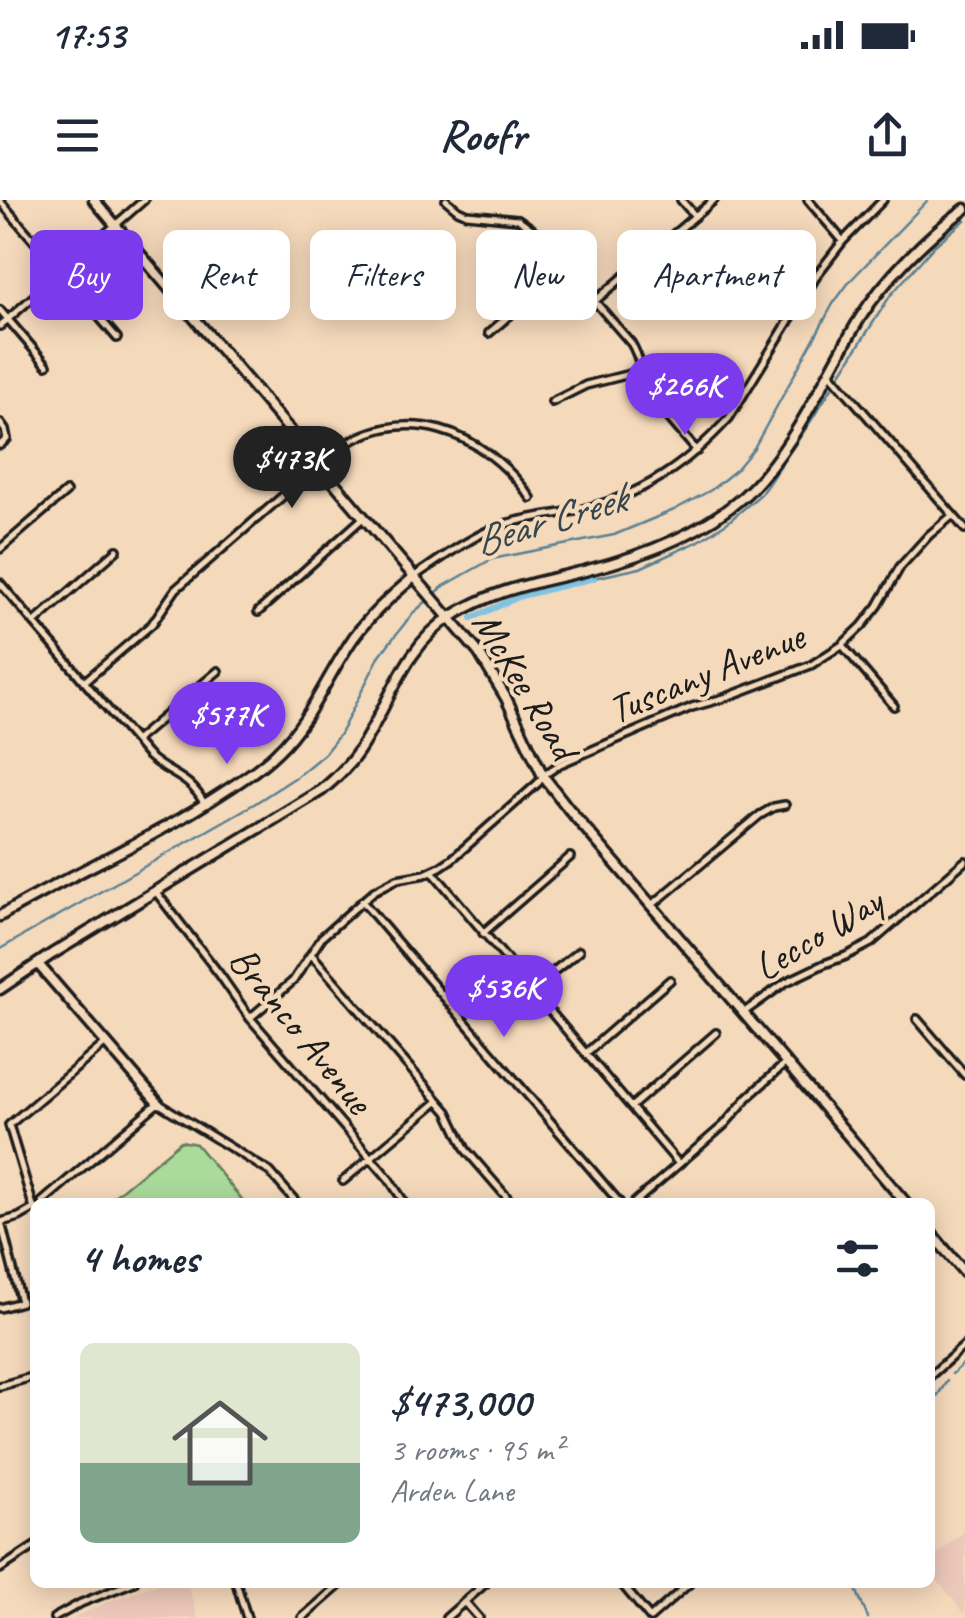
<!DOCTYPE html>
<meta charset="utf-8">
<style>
body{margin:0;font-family:Caveat,sans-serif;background:#f2f2f3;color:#1f2937;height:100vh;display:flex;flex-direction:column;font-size:38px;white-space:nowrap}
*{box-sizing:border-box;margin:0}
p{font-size:32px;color:#747a83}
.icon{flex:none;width:55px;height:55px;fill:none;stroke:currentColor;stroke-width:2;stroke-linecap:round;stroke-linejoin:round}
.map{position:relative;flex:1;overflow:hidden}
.sheet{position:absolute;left:30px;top:998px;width:905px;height:390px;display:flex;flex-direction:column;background:#fff;border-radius:15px;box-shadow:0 5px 25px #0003}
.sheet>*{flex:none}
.top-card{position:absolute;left:30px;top:30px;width:905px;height:90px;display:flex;gap:20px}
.price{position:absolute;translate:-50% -85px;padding:0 22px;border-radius:35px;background:#7c3aed;color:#fff;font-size:32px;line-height:65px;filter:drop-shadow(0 2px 5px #0008)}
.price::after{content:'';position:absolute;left:50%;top:60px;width:30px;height:22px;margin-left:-15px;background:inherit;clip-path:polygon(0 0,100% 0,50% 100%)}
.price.current{background:#222;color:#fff}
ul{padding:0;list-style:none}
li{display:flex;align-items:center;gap:30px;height:250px;padding:0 50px}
li span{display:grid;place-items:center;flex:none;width:280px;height:200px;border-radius:15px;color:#555}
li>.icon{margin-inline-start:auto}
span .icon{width:120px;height:120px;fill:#fffc;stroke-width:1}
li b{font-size:42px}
h2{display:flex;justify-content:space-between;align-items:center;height:120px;padding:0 50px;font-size:42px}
.tag{padding:0 35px;border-radius:15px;background:#fff;box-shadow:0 5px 25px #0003;font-size:35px;line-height:90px}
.tag.current{background:#7c3aed;color:#fff}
.status{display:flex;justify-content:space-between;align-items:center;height:70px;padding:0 50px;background:#fff;direction:ltr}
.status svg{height:28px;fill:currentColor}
header{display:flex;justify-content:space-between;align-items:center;height:130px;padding:0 50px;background:#fff;font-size:45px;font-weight:800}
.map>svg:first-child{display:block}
.built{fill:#ecc8ba}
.green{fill:#aadb9b;stroke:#637c5c;stroke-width:2.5}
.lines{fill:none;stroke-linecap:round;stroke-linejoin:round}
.stream{stroke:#598093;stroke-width:2.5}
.canal{stroke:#81c3e2;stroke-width:6}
.street-casing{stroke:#1c1c1c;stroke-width:12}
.secondary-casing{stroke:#1c1c1c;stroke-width:15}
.street{stroke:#f5d9bb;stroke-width:5}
.secondary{stroke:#f5d9bb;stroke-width:8}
.labels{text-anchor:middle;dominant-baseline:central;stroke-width:8;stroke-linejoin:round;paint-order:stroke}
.street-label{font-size:40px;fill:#1c1c1c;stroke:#f5d9bb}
.water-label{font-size:42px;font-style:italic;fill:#35464e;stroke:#f5d9bb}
</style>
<div class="status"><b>17:53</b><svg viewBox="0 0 49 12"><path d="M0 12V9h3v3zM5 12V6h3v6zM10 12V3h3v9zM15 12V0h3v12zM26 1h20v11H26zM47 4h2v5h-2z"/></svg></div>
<header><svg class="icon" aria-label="menu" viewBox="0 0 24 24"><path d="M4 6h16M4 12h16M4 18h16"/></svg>Roofr<svg class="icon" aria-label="share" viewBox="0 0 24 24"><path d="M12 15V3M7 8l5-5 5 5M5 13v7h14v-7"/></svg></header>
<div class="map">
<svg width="965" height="1418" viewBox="0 0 965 1418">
<rect width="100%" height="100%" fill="#f5d9bb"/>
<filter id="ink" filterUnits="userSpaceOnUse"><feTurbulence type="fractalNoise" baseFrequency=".01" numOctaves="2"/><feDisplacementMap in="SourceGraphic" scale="20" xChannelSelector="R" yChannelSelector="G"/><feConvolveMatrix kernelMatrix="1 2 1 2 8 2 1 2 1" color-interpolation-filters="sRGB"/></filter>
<g filter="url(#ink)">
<path class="built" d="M 965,1331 L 965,1414 L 930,1372 L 930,1360 Z
M 164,1382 L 187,1383 L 198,1418 L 73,1418 L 113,1400 Z"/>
<path class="green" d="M 181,941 L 196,944 L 244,1002 L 107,1002 Z"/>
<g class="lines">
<path class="stream" d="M 594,378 L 640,368 L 699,341 L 728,322 L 761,294 L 807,227 L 890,96 L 934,46 L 965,20
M 0,749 L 254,604 L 296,577 L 324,554 L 340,534 L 380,455 L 413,413 L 444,386 L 492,359 L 614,335 L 674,310 L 711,290 L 736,270 L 754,248 L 833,104 L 850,81 L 928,0
M 952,1174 L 965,1162
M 930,1207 L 947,1181
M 853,1382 L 868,1418"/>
<path class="canal" d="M 472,418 L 521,396 L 594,378"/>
<g class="street-casing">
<path id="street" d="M 446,0 L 458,10 L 467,14 L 518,19 L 532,29 L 631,143 C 642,160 642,180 651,197 L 697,251
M 681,0 L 695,16
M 808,0 L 843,41
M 0,1 L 117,138
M 595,101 L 714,0
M 0,110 L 47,165
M 0,126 L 144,0
M 489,133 L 566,67
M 830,173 L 965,329
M 552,202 L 586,185 L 642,171
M 0,223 L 5,230 L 7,239 L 0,245
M 0,349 L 66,292
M 415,376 C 439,360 475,334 502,325 C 527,317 553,315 579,310 C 642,296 686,265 729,218 L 819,72 L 843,41 L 883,0
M 0,383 L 147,555 C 169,576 189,574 205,605
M 258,412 L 363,318
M 34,423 L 117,350
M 842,445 L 894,506
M 84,482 L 152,424 L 176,389 L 331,254 C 403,199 483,230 531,298
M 135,541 L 218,471
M 432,671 L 679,964
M 156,692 L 220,775 L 250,818 L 389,979 L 404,1002
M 362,701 L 619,1002
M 651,706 L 760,615 L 774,607 L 785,605
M 483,733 L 570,657
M 311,754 L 448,912 L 466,950 L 511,1002
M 532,789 L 579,751
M 743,813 L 786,782 L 824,764 L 846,756 L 871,743 L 965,661
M 250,818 L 293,781 L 322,737 L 374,691 L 397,679 L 425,674 L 440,667 L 452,659 L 538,583 L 543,576 L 560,564 L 692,507 L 724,498 L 811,465 L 842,445 L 862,426 L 878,406 L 900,367 L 929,335 L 953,315
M 917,819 L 965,875
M 586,853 L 670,780
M 631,907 L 716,833
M 343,981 L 438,901
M 42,1002 L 158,903 L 270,972 L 296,1002
M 635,1002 L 724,925 L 749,896 L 786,863
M 34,1009 L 9,925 L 107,842
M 1,1022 L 19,1017 L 35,1008
M 0,1108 L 21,1102 L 1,1022
M 930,1176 L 965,1145
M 0,1186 L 35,1176
M 0,1369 L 35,1346
M 236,1382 L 247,1418
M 620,1382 L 650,1418
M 465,1402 L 479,1418
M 54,1418 L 81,1403 L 134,1382
M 302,1418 L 343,1382
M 446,1418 L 487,1382
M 650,1418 L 691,1382"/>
</g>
<g class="secondary-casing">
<path id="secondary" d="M 94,0 L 479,453 L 506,498 L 543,576 L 568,608 L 905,1002
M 0,716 C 72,673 151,640 222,593 C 241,581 261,568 277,552 C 311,520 328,474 354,437 C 371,414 392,395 414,377
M 38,764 L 158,903
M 0,789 L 52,754 L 322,590 C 335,579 348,567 358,552 C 389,506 403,447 452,416 C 497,388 537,383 588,370 C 643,356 701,334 744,296 C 794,251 825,175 860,118 C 884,80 928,35 965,9
M 930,1032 L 965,1073"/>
</g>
<use href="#street" class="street"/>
<use href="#secondary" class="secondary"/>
</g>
</g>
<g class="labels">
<g class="street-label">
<text transform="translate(706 473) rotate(-22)">Tuscany Avenue</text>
<text transform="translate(525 485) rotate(59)">McKee Road</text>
<text transform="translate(818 734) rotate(-31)">Lecco Way</text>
<text transform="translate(301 830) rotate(51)">Branco Avenue</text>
</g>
<g class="water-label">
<text transform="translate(550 320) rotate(-17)">Bear Creek</text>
</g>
</g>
</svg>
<b class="price" style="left:685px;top:238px">$266K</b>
<b class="price current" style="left:292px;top:311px">$473K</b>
<b class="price" style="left:227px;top:567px">$577K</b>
<b class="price" style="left:504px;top:840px">$536K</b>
<div class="top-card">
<a class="tag current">Buy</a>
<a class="tag">Rent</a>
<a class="tag">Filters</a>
<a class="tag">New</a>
<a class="tag">Apartment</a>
</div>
<section class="sheet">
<h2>4 homes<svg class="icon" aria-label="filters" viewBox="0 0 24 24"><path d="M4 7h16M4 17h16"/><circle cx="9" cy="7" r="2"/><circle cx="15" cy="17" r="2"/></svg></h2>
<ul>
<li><span style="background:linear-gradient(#dfe7d0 60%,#7fa58c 0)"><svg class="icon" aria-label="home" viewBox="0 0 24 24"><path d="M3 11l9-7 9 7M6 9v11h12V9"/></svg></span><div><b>$473,000</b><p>3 rooms · 95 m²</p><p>Arden Lane</p></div></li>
</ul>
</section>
</div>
